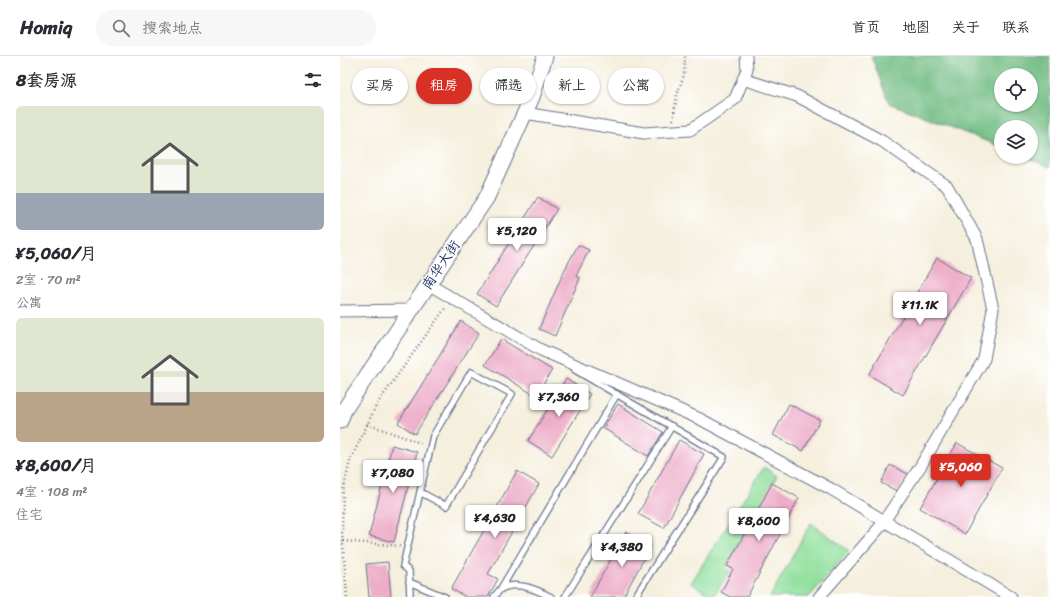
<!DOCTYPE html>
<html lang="zh">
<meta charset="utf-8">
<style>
body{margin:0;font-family:Sriracha,"LXGW WenKai TC",sans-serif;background:#f7f7f7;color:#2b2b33;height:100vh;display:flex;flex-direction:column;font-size:15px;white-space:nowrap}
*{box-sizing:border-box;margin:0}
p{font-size:13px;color:#7c7c81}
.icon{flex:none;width:22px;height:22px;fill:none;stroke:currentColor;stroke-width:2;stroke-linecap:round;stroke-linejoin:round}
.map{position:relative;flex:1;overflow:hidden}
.side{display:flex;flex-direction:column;background:#fff;width:340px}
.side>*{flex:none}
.banner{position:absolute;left:12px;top:12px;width:380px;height:36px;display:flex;gap:8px}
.fabs{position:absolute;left:654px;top:12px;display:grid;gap:8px}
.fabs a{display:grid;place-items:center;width:44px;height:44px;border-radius:50%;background:#fff;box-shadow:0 1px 3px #0004;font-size:20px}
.price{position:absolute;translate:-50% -34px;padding:0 9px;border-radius:4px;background:#fff;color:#222;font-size:13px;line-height:26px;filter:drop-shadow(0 1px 2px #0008)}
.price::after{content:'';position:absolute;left:50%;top:24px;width:12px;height:9px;margin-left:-6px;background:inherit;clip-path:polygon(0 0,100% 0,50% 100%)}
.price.on{background:#d93025;color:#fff}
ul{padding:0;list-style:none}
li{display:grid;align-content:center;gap:8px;height:212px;padding:0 16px}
li span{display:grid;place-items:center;height:124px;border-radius:6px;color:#555}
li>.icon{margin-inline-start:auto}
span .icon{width:72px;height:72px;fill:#fffc;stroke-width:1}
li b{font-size:17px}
h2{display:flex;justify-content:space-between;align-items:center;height:48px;padding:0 16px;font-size:17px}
.chip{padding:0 14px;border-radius:18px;background:#fff;box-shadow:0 1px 3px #0004;font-size:14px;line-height:36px}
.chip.on{background:#d93025;color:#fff}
header{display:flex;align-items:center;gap:24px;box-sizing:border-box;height:56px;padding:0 20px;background:#fff;border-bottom:1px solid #e1e1e2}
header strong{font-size:19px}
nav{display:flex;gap:22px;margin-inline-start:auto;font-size:14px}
.search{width:280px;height:36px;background:#f7f7f7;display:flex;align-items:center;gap:10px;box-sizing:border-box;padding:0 14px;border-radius:22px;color:#7c7c81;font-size:15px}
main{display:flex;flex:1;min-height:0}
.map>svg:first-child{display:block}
.green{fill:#92e09e;stroke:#56887e}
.forest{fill:#75be85;stroke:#487672;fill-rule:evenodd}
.building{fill:#edadc8}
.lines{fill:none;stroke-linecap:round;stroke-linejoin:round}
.service-casing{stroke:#67728a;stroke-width:8}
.minor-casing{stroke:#67728a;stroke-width:13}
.secondary-casing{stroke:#67728a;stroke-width:17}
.path{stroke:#67728a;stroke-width:2.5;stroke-dasharray:1 3;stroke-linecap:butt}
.service{stroke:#fff;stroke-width:5.5}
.minor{stroke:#fff;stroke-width:11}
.secondary{stroke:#fff;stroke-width:15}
.labels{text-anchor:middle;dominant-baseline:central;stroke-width:3;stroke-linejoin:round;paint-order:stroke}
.street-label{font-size:14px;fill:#1b2f5e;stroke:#fff}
</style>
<header>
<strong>Homiq</strong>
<div class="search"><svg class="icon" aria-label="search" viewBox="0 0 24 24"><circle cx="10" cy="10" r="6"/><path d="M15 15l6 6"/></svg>搜索地点</div>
<nav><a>首页</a><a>地图</a><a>关于</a><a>联系</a></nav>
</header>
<main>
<section class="side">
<h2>8套房源<svg class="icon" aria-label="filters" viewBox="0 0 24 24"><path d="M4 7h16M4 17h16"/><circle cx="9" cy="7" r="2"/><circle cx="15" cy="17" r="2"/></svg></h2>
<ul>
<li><span style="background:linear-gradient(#dfe7d0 70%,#9aa5b1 0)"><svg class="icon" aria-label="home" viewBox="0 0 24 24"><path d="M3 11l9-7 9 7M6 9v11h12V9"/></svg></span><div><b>¥5,060/月</b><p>2室 · 70 m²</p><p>公寓</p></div></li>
<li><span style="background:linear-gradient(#dfe7d0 60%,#b9a48a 0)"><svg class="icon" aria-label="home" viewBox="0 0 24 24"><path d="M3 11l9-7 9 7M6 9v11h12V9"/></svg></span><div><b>¥8,600/月</b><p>4室 · 108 m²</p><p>住宅</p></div></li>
</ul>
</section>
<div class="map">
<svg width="710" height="541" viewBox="0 0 710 541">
<rect width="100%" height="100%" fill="#fff"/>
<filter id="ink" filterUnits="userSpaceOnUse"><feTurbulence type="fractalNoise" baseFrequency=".025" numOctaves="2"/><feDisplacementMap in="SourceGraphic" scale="8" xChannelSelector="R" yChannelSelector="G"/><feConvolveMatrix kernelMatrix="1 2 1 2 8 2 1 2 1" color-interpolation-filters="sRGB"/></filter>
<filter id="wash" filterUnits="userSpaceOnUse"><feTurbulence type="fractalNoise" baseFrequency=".012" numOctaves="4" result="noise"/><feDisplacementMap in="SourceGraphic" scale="16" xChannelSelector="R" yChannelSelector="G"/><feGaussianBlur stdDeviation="0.9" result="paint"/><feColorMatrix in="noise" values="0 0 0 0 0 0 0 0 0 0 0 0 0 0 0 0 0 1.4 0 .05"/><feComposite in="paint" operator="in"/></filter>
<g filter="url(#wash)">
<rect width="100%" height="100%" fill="#f5efdd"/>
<path class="green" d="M 424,411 L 437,420 L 385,512 L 390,515 L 373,541 L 351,527 Z
M 471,467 L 509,495 L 469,541 L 430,541 Z"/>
<path class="forest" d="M 531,0 L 710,0 L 710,111 L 685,101 L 691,101 L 691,71 L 661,71 L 661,91 L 549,47 ZM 661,19 L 691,19 L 691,49 L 661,49 Z"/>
<g id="blocks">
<path class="building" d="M 198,141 L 217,153 L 156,250 L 137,238 Z
M 238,189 L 249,194 L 236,220 L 240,222 L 215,280 L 199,273 L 224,215 Z
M 597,202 L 631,222 L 563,339 L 529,319 Z
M 121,265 L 139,277 L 75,378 L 58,367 Z
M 161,283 L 212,314 L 196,340 L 145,309 Z
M 226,323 L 250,338 L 212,400 L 188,385 Z
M 278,348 L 323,376 L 308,400 L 263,372 Z
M 449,348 L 480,364 L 463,395 L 433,379 Z
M 339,384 L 364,398 L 324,472 L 298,458 Z
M 617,387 L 662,412 L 625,478 L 580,452 Z
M 52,389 L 77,396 L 54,486 L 29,480 Z
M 550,409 L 568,418 L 559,436 L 541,427 Z
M 177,415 L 199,428 L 148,518 L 158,523 L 148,541 L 126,541 L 111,533 Z
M 432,427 L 459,442 L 407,541 L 390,541 L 381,536 L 393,513 L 387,510 L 407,473 L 414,477 L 422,463 L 415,459 Z
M 286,476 L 311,490 L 283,541 L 250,541 Z
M 48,506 L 51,541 L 29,541 L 26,508 Z"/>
</g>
</g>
<g filter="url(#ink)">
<use href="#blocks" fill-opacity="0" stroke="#67728a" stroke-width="1"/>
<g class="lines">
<g class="service-casing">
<path id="service" d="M 235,314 L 384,401 L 295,541
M 69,526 L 105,541
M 160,534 L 277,338
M 70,541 L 69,515 L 63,510 L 93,380 L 131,316 L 172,338 L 106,450 L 80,436
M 154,541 C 156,539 158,535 161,533 C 176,524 197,534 211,541
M 225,541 L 332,370"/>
</g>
<g class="minor-casing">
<path id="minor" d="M 403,23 L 457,40 L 542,85 L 607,130 L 637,183 L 653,253 L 644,303 L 580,411 L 540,471 L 479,541
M 185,57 L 304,77 L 350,74 L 395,43 L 407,14 L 406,0
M 88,228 L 201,294 L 360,363 L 491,433 L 671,541
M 0,255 L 71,254"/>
</g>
<g class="secondary-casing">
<path id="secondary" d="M 0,365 L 4,354 L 147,141 L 192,41 L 205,0"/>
</g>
<path class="path" d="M 333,64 L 337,39 L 344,19 L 345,0
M 27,368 L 83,388
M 3,485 L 60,490
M 7,541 L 2,476 L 3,435 L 10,405 L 37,348 L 106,251"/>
<use href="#service" class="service"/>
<use href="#minor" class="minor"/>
<use href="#secondary" class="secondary"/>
</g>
</g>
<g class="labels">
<g class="street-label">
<text transform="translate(101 209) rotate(-56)">南华大街</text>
</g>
</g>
</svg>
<div class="fabs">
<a><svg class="icon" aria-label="locate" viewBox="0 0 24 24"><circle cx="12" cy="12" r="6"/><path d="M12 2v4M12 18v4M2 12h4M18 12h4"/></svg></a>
<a><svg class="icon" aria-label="layers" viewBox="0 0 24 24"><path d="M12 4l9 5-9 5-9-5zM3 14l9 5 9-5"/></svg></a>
</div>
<b class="price" style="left:177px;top:196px">¥5,120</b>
<b class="price" style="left:580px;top:270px">¥11.1K</b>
<b class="price" style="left:219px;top:362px">¥7,360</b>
<b class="price on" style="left:621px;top:432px">¥5,060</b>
<b class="price" style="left:53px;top:438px">¥7,080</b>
<b class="price" style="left:155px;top:483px">¥4,630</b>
<b class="price" style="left:419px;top:486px">¥8,600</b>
<b class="price" style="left:282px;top:512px">¥4,380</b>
<div class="banner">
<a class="chip">买房</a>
<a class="chip on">租房</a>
<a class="chip">筛选</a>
<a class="chip">新上</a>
<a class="chip">公寓</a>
</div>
</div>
</main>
